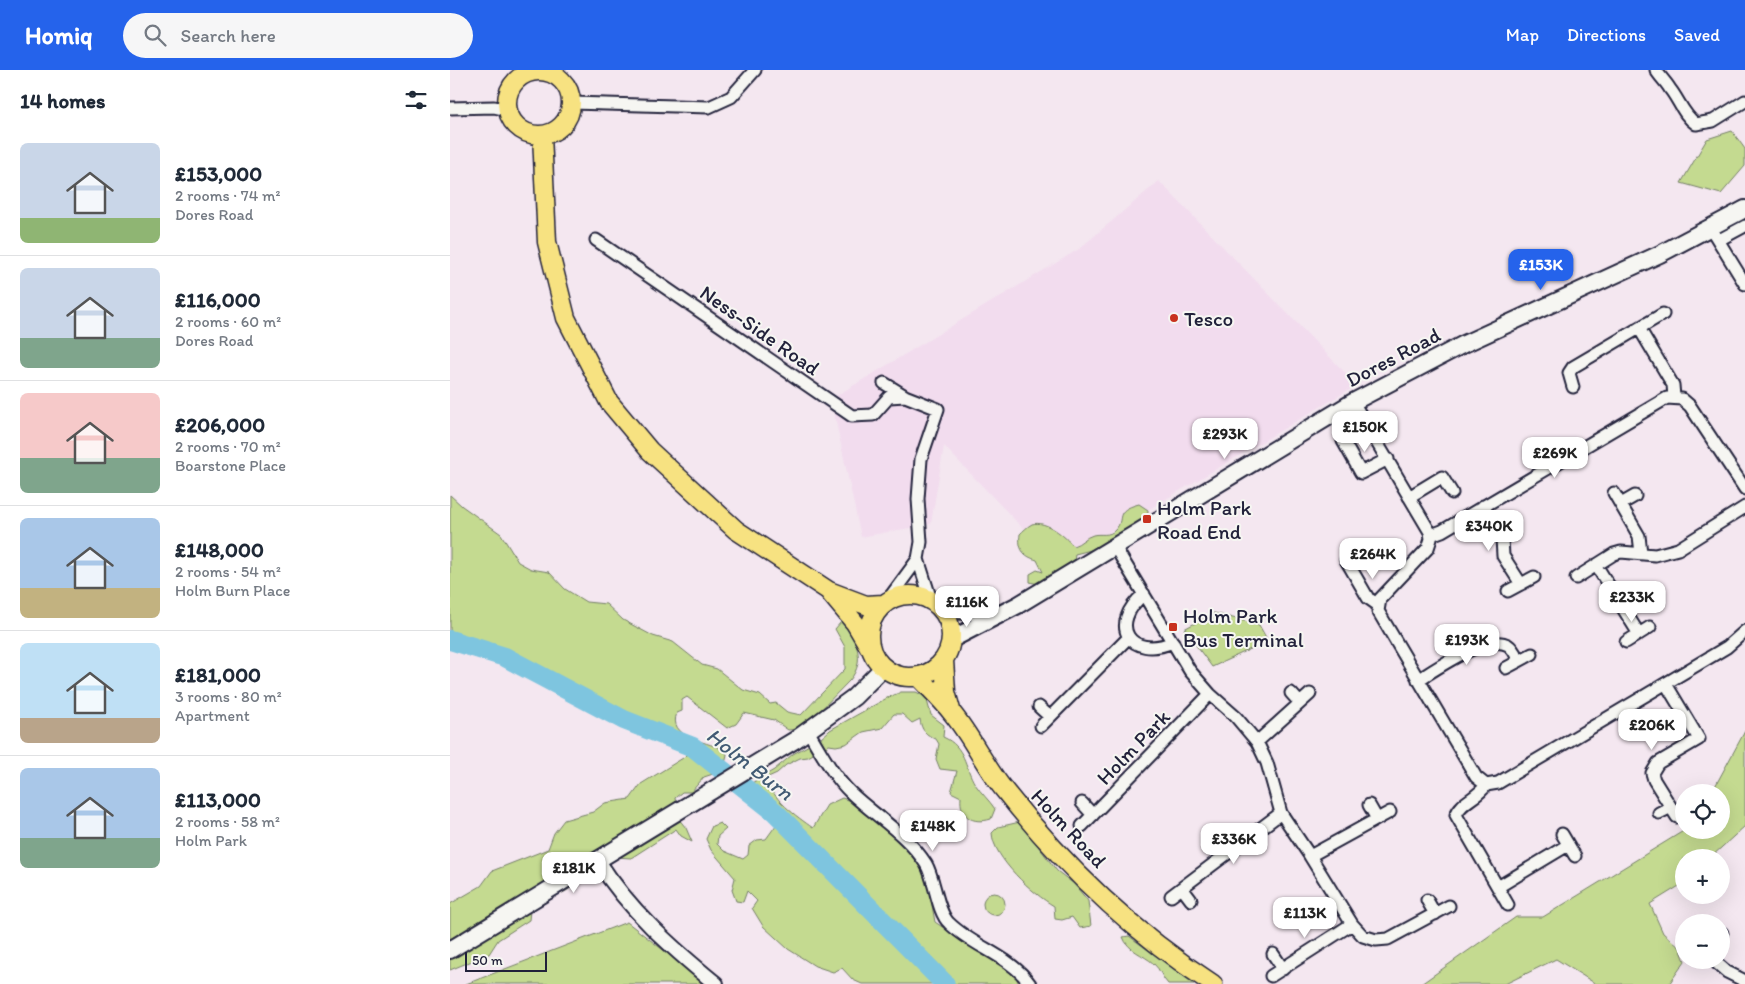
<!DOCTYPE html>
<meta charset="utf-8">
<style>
body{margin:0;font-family:Itim,sans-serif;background:#f6f6f7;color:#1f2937;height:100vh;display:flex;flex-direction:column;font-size:19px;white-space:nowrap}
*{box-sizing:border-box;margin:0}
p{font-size:16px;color:#747a83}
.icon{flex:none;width:28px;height:28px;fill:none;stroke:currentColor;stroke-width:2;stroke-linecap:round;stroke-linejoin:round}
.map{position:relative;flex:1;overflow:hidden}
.drawer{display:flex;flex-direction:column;background:#fff;width:450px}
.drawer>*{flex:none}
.controls{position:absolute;left:1225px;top:714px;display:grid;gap:10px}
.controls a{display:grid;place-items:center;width:55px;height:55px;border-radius:50%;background:#fff;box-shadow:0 5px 20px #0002;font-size:25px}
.scale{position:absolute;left:15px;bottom:12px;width:82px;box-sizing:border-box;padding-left:5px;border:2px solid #22223b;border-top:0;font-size:14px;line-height:18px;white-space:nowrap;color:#22223b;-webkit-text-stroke:4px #f6f6f2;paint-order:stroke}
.price{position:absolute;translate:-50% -42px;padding:0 11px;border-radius:10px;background:#fff;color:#222;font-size:16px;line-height:32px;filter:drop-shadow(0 1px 2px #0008)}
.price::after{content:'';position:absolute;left:50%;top:30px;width:15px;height:11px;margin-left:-8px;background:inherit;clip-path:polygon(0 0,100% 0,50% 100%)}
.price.current{background:#2563eb;color:#fff}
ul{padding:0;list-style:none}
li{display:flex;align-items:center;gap:15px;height:125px;padding:0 20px}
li+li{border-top:1px solid #e0e1e3}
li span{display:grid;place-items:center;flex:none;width:140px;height:100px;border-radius:8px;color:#555}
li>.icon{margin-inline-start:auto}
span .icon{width:60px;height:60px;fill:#fffc;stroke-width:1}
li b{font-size:21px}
h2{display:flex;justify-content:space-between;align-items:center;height:60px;padding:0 20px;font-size:21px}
header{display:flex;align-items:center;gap:30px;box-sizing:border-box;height:70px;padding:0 25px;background:#2563eb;color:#fff}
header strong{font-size:24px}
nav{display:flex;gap:28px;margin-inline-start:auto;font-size:18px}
.search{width:350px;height:45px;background:#f6f6f7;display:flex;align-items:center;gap:12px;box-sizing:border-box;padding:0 18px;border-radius:28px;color:#747a83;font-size:19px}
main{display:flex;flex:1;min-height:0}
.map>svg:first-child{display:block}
.built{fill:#f2dcee}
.green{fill:#c4da90;stroke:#737e66}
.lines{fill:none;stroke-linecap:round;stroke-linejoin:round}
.river{stroke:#7ec5df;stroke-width:20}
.minor-casing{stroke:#22223b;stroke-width:15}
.tertiary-casing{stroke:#22223b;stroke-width:18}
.secondary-casing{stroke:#22223b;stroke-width:20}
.primary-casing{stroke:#22223b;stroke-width:21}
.minor{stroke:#f6f6f2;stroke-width:11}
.tertiary{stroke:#f6f6f2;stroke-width:14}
.secondary{stroke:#f6f6f2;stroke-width:16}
.primary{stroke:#f7e281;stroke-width:18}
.poi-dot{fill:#c8321e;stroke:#f6f6f2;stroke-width:2}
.labels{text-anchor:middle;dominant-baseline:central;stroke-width:4;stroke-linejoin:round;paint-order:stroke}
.poi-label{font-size:21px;fill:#22223b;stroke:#f6f6f2;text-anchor:start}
.street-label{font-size:21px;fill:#22223b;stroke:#f6f6f2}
.water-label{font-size:22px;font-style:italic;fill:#425b74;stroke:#f6f6f2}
</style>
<header>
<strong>Homiq</strong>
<div class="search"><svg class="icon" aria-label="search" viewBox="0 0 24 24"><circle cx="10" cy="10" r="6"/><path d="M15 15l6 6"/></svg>Search here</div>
<nav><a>Map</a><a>Directions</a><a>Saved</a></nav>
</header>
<main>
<section class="drawer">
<h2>14 homes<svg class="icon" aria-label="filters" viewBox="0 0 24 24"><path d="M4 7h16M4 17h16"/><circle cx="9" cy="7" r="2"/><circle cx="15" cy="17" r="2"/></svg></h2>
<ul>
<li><span style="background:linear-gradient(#c9d6e8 75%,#8fb573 0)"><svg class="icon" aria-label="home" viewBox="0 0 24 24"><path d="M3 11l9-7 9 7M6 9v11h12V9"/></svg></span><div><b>£153,000</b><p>2 rooms · 74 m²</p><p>Dores Road</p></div></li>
<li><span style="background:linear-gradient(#c9d6e8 70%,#7fa58c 0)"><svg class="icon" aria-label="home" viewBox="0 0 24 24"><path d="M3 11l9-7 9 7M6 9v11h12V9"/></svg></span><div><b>£116,000</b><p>2 rooms · 60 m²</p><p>Dores Road</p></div></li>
<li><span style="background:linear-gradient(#f6c9c9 65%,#7fa58c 0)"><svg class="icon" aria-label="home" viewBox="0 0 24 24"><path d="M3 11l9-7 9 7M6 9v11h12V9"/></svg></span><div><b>£206,000</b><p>2 rooms · 70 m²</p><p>Boarstone Place</p></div></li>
<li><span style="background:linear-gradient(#a9c7e8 70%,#c2b280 0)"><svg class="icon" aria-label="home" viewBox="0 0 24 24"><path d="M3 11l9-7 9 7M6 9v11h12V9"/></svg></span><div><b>£148,000</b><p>2 rooms · 54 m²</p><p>Holm Burn Place</p></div></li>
<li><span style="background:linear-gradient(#bfe0f5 75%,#b9a48a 0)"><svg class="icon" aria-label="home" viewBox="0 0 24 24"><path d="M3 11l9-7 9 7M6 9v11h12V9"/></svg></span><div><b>£181,000</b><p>3 rooms · 80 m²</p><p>Apartment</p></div></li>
<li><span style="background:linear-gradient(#a9c7e8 70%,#7fa58c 0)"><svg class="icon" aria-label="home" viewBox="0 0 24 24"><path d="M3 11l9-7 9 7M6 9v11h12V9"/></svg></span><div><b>£113,000</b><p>2 rooms · 58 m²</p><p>Holm Park</p></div></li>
</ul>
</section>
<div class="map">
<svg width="1295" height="914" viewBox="0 0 1295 914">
<rect width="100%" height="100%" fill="#f4e7f0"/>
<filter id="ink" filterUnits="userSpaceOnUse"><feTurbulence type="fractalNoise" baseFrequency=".02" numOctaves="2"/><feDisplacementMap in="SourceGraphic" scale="10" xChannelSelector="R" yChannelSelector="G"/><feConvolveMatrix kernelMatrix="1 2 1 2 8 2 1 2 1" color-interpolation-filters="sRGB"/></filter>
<g filter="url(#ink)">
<path class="built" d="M 709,111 L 907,315 L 607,494 L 494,376 L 481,454 L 411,467 L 383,338 L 386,326 L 629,179 Z"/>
<path class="green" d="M 1282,61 L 1295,79 L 1295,96 L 1271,124 L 1231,113 L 1257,69 Z
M 0,425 L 12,436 L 51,464 L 68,492 L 81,499 L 99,502 L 115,519 L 136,532 L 156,534 L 173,550 L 203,566 L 223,572 L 252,595 L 267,599 L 293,620 L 310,625 L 320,634 L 326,633 L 337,642 L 351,645 L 395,599 L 395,577 L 385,559 L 391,552 C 407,569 416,590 400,610 L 357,654 L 350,659 L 338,660 L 324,650 L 294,643 L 286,654 L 277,658 L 237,627 L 232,630 L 232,641 L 227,643 C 217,667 255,671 272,679 L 277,684 L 276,690 L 269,702 L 254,707 L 241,722 L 232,722 L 225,728 L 228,748 L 236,758 L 242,772 L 231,766 L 226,759 L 181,788 L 165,787 L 146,801 L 128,806 C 119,829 101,823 81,832 L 79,850 L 48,870 L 39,884 L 0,900 L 0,834 L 31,816 L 42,801 L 98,779 L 104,763 L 114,750 L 143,742 L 155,733 L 180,729 L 191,714 L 233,688 L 240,681 L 207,661 L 74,605 L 36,586 L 18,573 L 0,566 Z
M 689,434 L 698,440 L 697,455 L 657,470 L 645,479 L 625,484 L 624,493 L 588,514 L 580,512 L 580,504 L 587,500 L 593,502 L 587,490 C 573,486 568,479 570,464 C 573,461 578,456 582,454 C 596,450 615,466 623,476 C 631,474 635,467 643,465 C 651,463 659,467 665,460 C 676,449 662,441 689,434 Z
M 764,543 L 809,555 L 818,571 L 762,597 L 734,559 Z
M 451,622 L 466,622 L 476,627 L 481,645 L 494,655 L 493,667 C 516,677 514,696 525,714 C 531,723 539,730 545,739 L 541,749 C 522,755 509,746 511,727 L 501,722 L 507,701 L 490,699 L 486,689 L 489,674 L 486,669 C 476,665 471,660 470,649 L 462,653 L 452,644 L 444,644 L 432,658 L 413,662 L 396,674 L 386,676 L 379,675 L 358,687 L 350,688 L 336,695 L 327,703 L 316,708 C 322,729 346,746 363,758 L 377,735 L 392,728 L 420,738 L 433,740 L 441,749 L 446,763 L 469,787 L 478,813 L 485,852 L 532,884 L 545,885 L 564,903 L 569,914 L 412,914 L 403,910 L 392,898 L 383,902 L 365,896 L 338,879 L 313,856 L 302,838 L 307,831 L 297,821 L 293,832 L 286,831 L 282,820 L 285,808 L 261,780 L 256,769 L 262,756 L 270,753 L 276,759 L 268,766 L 267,774 L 274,781 L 293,789 L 298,785 L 299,776 L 307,770 L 316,769 L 329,751 L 311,741 L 299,728 L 288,721 L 324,700 L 343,684 L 370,669 L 380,660 L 437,628 Z
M 1295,661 L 1295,756 L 1261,787 L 1234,788 L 1234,813 L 1200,834 L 1213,863 L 1230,878 L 1235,891 L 1219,914 L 1146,914 L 1106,889 L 1055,914 L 971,914 L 1066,847 L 1093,847 L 1235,760 L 1271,760 L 1271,722 L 1262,722 Z
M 570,752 L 607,801 L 624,814 L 638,831 L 641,856 L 630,858 L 622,847 L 612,850 L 605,849 L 604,836 C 583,824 543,788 542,763 L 548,757 Z
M533 834a11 11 0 1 1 22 0a11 11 0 1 1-22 0Z
M 177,852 L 257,914 L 16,914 Z
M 679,866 L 744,914 L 718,914 C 712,908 710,899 704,894 C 693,884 678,881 673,867 Z"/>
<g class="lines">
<path class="river" d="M 0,570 L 55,587 L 174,650 L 243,677 L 325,742 L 495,914"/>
<g class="minor-casing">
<path id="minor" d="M 1206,0 C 1210,7 1216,12 1220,19 C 1229,30 1233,45 1246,54 L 1263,51 L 1295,31
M 122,33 L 259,37 L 281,27 L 305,0
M 0,38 L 44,37 L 58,40
M 1260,157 L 1295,214
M 146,170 L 402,346 L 423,345 L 439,327 L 455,326
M 1269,170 L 1295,156
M 1189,258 L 1223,315 L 1224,327
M 434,313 L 455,326 L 488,339 L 471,389 L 468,429 L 471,472 L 468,489 L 481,530
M 1123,317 L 1119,303 L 1123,297 L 1213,244
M 903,332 L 980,462 L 981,469 L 978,478 L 930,529 L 928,541 L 1026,707 L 1036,715
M 893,371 L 911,403 L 938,389
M 1164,423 L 1189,466 L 1191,483
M 959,427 L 992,407 L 1002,423
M 1171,434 L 1185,426
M 1033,436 L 1052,468 L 1053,486 L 1071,514
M 981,465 L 992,461 L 1217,328 L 1232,329 L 1240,336 L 1295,419
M 665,477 L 740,601 L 760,624 L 786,647 L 807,672 L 817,693 L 831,743 L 860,786 L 902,854 L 913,866 L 926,870 L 938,869 L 999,836
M 906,484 L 896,490 L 918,528 L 928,535
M 1146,495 L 1189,564
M 1126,508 L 1164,484 L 1171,482 L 1205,485 L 1228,479 L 1295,437
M 1058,521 L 1084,507
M 694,524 C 657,555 680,590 723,572
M 437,531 L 468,489
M 1176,572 L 1200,557
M 1056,598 L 1082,584
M 968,610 C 986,599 1037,563 1058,575 C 1063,578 1066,585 1069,591
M 1216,614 L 1249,669 L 1208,693 L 1202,703 L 1204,710 L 1227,747
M 841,623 L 850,633
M 589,637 L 600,647
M 591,656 L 679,567
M 358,661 C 371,682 383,706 401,723 C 425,746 458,765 476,794 C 485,809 487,842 499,853 C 523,877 561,886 580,914
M 807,672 L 860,624
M 1036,715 L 1048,713 L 1277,577 L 1295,561
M 1036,715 C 1028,728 1011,731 1006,745 L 1058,835
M 632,733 L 643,745
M 919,735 L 927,749
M 1209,743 L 1221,737
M 632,756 L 760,624
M 1112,764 L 1125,786
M 860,786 L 940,742
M 1048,817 L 1118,775
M 732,818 L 741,830
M 721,826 L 831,743
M 977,830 L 985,844
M 1271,864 L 1272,863
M 823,884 L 833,899
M 1263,890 L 1277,902 L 1295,911
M 821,906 L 902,854"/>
</g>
<g class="tertiary-casing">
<path id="tertiary" d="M 148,791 C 179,840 221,877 266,914"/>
</g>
<g class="secondary-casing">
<path id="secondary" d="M 491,538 L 548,545
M 502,569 L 568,535 L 903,332 L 1014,274 L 1210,184 L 1295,139
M 0,880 L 345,670 L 404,627 L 434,597"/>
</g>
<g class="primary-casing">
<path id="primary" d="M57 33a32 32 0 1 1 64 0a32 32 0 1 1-64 0Z
M 92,65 L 97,172 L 116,248 L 159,332 L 200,381 L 286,460 L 379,521 L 416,535 L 433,534
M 380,523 L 405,553 L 419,577
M419 566a41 41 0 1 1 82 0a41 41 0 1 1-82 0Z
M 494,590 L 496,622 L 501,640
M 468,606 C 479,618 492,630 502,643 C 522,667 535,697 555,721 C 613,795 684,863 763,914"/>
</g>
<use href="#minor" class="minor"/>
<use href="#tertiary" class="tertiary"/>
<use href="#secondary" class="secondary"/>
<use href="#primary" class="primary"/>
</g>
</g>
<g class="poi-dot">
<circle cx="724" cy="248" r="5"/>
<rect x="692" y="444" width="10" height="10" rx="2.5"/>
<rect x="718" y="552" width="10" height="10" rx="2.5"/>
</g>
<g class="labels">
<g class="poi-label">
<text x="734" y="248">Tesco</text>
<text x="707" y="437">Holm Park<tspan x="707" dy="24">Road End</tspan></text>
<text x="733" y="545">Holm Park<tspan x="733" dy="24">Bus Terminal</tspan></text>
</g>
<g class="street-label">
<text transform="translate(310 260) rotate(35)">Ness-Side Road</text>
<text transform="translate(943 287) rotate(-28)">Dores Road</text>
<text transform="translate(683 677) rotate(-46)">Holm Park</text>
<text transform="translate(619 758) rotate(47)">Holm Road</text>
</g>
<g class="water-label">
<text transform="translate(300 694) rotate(38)">Holm Burn</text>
</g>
</g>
</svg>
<div class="controls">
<a><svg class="icon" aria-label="locate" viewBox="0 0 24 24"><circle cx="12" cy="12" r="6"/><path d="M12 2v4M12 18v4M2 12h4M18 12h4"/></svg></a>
<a>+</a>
<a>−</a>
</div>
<div class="scale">50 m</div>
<b class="price current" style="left:1091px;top:221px">£153K</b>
<b class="price" style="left:915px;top:383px">£150K</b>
<b class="price" style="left:775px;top:390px">£293K</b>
<b class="price" style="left:1105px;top:409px">£269K</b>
<b class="price" style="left:1039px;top:482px">£340K</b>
<b class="price" style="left:923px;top:510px">£264K</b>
<b class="price" style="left:1182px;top:553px">£233K</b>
<b class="price" style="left:517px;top:558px">£116K</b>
<b class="price" style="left:1017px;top:596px">£193K</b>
<b class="price" style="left:1202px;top:681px">£206K</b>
<b class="price" style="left:483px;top:782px">£148K</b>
<b class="price" style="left:784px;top:795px">£336K</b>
<b class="price" style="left:124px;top:824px">£181K</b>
<b class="price" style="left:855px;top:869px">£113K</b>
</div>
</main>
